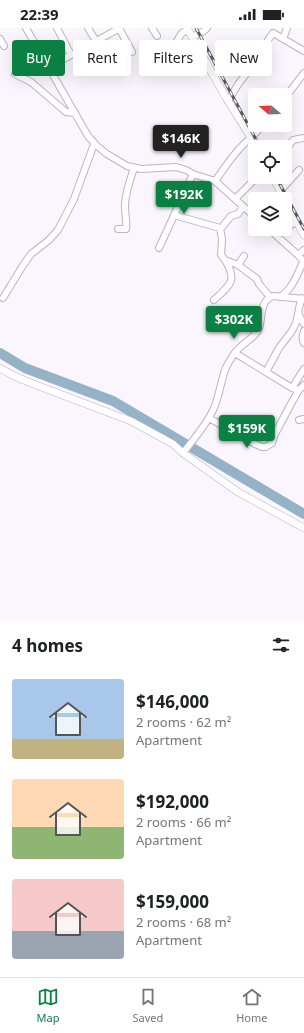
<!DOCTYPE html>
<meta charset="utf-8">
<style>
body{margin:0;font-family:"Noto Sans",sans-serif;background:#f6f6f6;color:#202124;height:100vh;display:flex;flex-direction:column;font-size:15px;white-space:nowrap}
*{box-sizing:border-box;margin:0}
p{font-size:13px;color:#757577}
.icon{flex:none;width:22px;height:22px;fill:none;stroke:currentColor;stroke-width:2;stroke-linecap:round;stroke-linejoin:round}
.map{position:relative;height:593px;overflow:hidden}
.details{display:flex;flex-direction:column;background:#fff;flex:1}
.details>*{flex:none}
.hud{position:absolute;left:12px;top:12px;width:280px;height:36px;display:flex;gap:8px}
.needle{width:26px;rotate:289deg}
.tools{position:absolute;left:248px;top:60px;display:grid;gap:8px}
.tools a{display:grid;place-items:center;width:44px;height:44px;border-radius:4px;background:#fff;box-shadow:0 4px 16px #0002;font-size:20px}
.price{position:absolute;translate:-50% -34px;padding:0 9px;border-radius:4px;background:#0b8043;color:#fff;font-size:13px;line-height:26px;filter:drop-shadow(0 1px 2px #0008)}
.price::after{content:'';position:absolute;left:50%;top:24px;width:12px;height:9px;margin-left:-6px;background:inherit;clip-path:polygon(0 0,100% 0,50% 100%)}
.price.current{background:#222;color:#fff}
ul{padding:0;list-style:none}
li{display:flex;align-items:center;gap:12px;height:100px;padding:0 12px}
li span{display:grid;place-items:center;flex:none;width:112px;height:80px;border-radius:4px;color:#555}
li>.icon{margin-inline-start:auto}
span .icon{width:48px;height:48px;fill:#fffc;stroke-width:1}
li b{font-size:17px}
h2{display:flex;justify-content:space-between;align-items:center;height:48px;padding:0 12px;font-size:17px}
.chip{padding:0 14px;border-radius:4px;background:#fff;box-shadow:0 4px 16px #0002;font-size:14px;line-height:36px}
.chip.current{background:#0b8043;color:#fff}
.status{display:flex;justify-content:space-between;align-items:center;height:28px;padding:0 20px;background:#fff;direction:ltr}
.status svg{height:11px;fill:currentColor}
.menu{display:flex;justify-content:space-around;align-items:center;height:56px;border-top:1px solid #e0e0e0;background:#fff;font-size:11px;color:#757577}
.menu a{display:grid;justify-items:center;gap:2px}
.menu .current{color:#0b8043}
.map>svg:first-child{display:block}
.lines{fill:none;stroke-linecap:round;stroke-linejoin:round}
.river{stroke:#94b3c6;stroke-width:10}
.minor-casing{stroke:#bfb1c7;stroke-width:8}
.tertiary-casing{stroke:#bfb1c7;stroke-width:8}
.minor{stroke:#fff;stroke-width:6}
.tertiary{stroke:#fff;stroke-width:7}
.rail-casing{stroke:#5e5961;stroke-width:3}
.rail{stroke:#fff;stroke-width:1.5;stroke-dasharray:4.5;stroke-linecap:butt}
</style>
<div class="status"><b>22:39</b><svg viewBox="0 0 49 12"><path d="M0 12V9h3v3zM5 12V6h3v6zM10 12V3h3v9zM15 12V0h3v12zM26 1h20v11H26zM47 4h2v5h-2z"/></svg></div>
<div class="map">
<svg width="304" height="593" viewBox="0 0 304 593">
<rect width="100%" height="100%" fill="#fbf5fe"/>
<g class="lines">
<path class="river" d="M 0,325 L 25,340 L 113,373 L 304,486"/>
<g class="minor-casing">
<path id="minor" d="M 26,0 L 88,108 L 97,118 L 107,126 L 127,138 L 141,141 L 176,139 L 186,142 L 193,146 L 215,153 L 255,189
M 57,0 L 71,27
M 88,0 L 108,33
M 119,0 L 132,24
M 152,0 L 157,8
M 192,9 L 204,3 L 207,0
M 0,11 L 4,18
M 283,11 L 287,0
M 171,20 C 173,18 175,17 176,15 C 180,9 180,4 188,2
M 48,40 L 71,27 L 120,0
M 15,46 L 31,54 L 66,84 L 75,85
M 285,70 L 304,45
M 228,73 L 239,55 L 261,27 L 267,19 L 268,12 L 273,5 L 304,23
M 285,123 L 293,112 L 304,110
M 215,153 C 223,142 231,130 240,120 C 248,112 256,105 263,97
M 280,163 L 299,142
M 235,171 L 257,149
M 174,187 L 220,200 L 222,199 L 231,188 L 238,186 L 243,179
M 220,200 L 222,211 L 221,227 L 225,232 L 238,237 L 257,251 L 259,256 L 270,269
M 118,201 L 126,201 C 127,193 125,186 125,178 C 125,166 130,152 134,140
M 269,201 L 298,227 L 304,234
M 277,208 L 296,193
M 159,220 L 193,146
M 298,227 L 304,222
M 238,237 L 244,228
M 280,269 C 293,260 297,247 303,234
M 3,270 L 22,239 L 31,226 L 49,212 L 58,202 L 74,171 L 94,116
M 302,270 C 298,283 296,284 304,296
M 214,272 C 230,257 238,253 225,232
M 304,303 C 303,307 301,311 304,315
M 235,325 L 292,360 L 299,362
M 266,344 L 279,320 L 292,303 L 296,295 L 298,286
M 292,360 L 304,341
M 209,390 L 255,416 L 262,419 L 266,419 L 272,415 L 275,406 L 292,374 L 299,362 L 304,357
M 299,392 L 304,391
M 183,425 C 193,412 208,395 214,380 C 219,368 221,354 225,342 C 227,336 231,331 234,326 C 240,316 256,310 259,300 C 263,289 259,273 273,268 L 304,271"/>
</g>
<g class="tertiary-casing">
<path id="tertiary" d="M 187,0 L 225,68 L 257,119
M 273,149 L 284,171
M 285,173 L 304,207
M 0,340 L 14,348 L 36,357 L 131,393 L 173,416 L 183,425 L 238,464 L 304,500"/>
</g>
<use href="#minor" class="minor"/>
<use href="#tertiary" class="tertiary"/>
<g class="rail-casing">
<path id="rail" d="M 196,0 L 260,119
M 276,149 L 304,201"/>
</g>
<use href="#rail" class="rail"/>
</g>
</svg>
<div class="tools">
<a><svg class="needle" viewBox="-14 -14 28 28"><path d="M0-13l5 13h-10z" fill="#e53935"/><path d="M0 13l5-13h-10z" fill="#757577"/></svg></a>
<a><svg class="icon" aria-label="locate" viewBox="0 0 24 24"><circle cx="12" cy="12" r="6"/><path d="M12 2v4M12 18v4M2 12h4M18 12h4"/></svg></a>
<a><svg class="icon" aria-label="layers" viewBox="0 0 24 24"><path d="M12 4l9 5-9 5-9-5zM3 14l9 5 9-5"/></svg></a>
</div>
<b class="price current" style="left:181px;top:131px">$146K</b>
<b class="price" style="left:184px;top:187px">$192K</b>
<b class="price" style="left:234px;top:312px">$302K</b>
<b class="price" style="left:247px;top:421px">$159K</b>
<div class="hud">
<a class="chip current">Buy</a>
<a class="chip">Rent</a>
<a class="chip">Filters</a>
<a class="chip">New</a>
</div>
</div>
<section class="details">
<h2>4 homes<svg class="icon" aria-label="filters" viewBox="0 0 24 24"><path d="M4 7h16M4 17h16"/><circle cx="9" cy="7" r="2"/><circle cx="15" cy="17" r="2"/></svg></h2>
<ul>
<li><span style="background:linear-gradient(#a9c7e8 75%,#c2b280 0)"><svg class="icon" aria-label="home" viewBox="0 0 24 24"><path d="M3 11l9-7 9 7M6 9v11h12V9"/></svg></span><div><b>$146,000</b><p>2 rooms · 62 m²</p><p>Apartment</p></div></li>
<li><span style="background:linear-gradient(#ffd9b3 60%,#8fb573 0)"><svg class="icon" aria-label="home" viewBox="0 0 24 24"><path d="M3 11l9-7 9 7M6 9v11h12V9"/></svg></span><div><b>$192,000</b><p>2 rooms · 66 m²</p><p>Apartment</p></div></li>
<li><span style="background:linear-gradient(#f6c9c9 65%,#9aa5b1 0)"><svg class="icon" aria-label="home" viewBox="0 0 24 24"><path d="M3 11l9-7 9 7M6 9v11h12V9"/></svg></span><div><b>$159,000</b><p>2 rooms · 68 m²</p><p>Apartment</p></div></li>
</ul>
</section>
<nav class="menu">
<a class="current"><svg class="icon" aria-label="map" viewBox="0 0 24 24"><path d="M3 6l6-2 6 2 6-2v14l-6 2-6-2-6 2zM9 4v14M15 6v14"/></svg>Map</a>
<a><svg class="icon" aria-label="saved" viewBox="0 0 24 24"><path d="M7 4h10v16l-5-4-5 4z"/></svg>Saved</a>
<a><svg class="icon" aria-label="home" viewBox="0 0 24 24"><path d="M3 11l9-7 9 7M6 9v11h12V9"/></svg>Home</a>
</nav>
